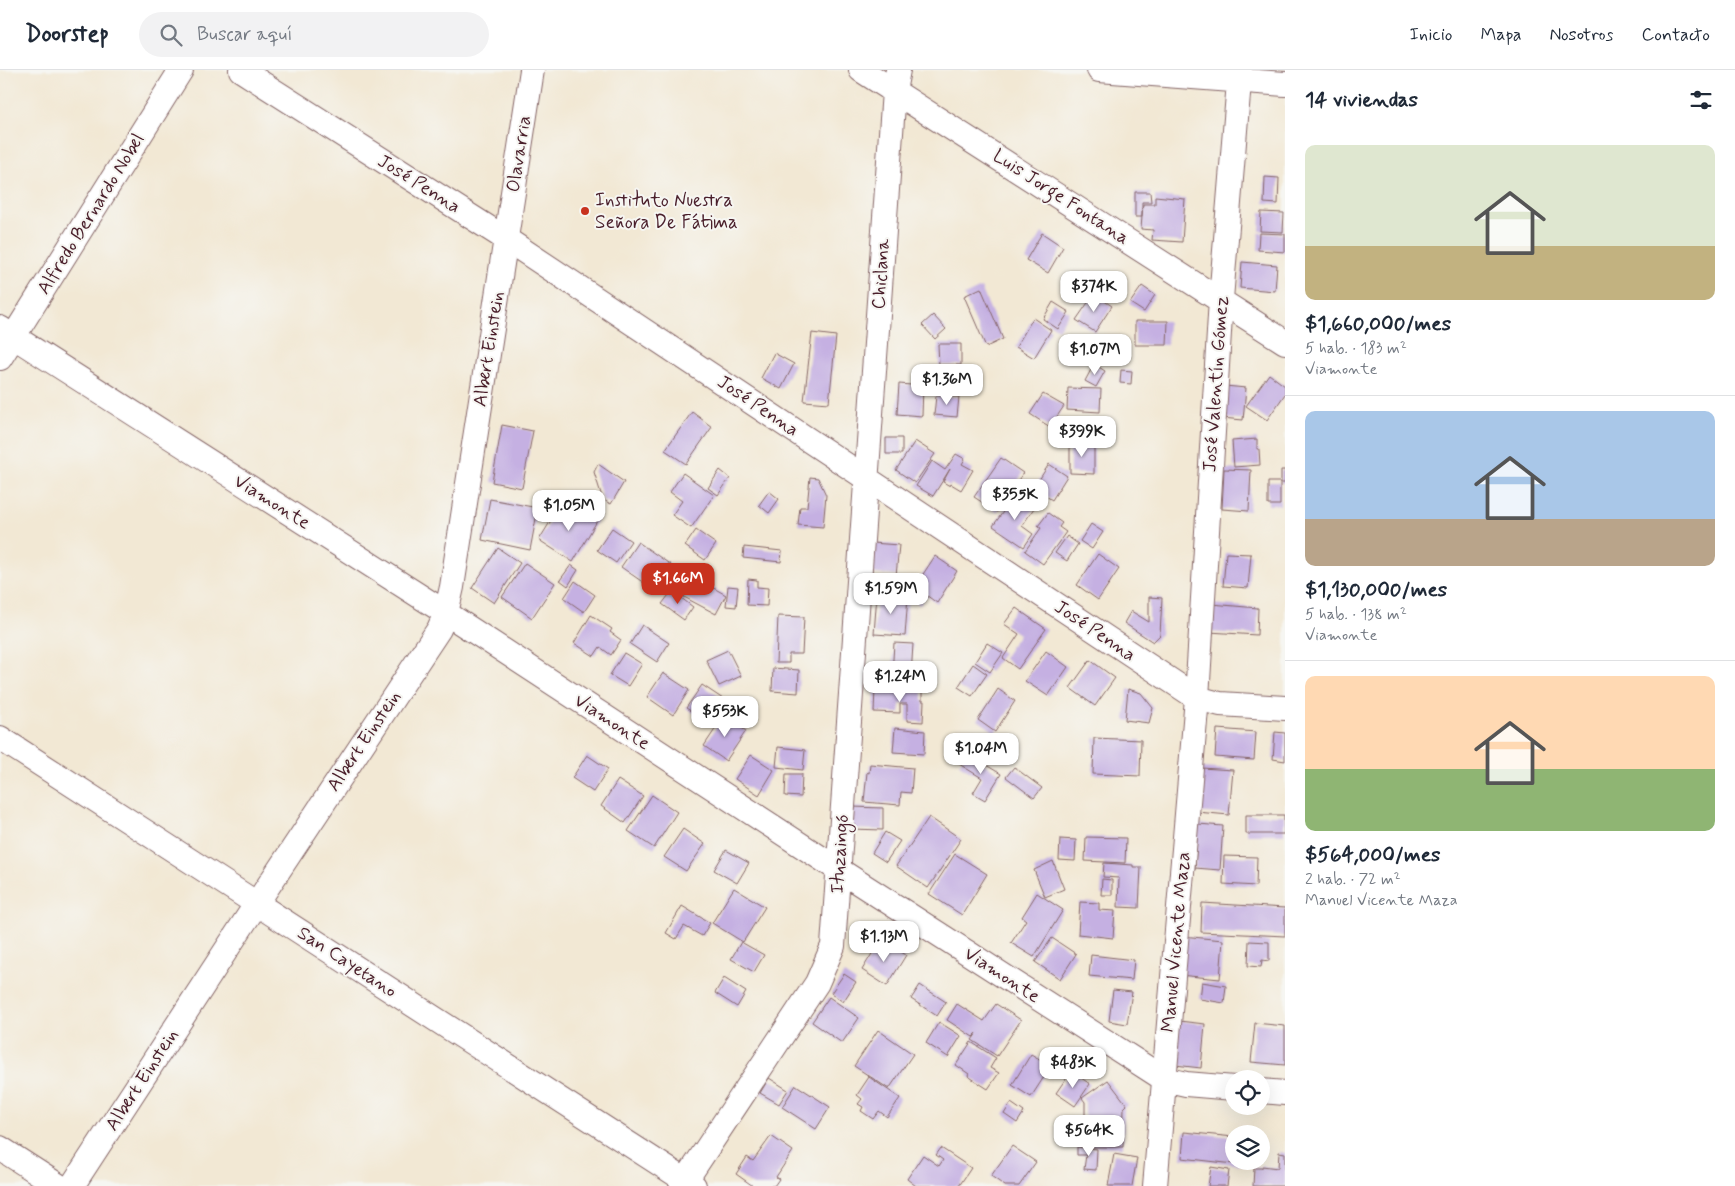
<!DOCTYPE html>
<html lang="es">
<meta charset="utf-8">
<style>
body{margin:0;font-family:Mynerve,sans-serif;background:#f2f2f3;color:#1f2937;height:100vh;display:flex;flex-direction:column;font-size:19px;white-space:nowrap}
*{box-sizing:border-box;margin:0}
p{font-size:16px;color:#747a83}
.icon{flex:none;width:28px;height:28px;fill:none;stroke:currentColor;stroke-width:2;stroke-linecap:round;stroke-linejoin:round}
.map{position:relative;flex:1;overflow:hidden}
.sheet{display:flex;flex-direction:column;background:#fff;width:450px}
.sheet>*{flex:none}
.controls{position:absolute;left:1225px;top:1000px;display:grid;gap:10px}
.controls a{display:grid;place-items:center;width:45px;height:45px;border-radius:50%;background:#fff;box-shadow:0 5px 20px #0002;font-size:25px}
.price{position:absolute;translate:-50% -42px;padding:0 11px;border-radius:10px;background:#fff;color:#222;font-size:16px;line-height:32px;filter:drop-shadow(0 1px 2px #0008)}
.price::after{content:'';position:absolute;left:50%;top:30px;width:15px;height:11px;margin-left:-8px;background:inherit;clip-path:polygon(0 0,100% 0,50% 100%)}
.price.current{background:#c8321e;color:#fff}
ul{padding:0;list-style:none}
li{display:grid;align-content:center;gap:10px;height:265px;padding:0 20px}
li+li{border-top:1px solid #e0e1e3}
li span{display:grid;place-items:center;height:155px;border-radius:10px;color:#555}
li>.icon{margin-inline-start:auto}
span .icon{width:90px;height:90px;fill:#fffc;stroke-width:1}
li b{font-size:21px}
h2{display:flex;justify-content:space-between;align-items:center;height:60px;padding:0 20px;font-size:21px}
header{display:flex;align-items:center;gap:30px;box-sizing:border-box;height:70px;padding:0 25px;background:#fff;border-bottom:1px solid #e0e1e3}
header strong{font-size:24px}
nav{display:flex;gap:28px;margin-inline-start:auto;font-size:18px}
.search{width:350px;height:45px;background:#f2f2f3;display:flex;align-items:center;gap:12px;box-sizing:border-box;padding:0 18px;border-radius:28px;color:#747a83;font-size:19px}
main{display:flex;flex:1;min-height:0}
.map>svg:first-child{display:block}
.building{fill:#c5b0e2}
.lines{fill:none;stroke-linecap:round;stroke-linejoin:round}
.minor-casing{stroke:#856566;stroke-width:26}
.minor{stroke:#fff;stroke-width:24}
.poi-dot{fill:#c8321e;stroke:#f6f6f2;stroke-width:2}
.labels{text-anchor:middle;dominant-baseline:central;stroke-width:4;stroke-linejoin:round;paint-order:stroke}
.street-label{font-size:19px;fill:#4a1f2b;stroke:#f6f6f2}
.poi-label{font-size:19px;fill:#4a1f2b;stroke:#f6f6f2;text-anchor:start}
</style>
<header>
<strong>Doorstep</strong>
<div class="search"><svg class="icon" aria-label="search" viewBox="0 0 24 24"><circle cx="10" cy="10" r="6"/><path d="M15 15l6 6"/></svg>Buscar aquí</div>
<nav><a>Inicio</a><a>Mapa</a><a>Nosotros</a><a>Contacto</a></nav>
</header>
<main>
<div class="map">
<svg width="1285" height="1116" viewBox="0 0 1285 1116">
<rect width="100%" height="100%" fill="#f6f6f2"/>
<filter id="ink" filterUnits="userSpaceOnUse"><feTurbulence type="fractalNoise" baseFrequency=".02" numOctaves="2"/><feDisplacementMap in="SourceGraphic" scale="10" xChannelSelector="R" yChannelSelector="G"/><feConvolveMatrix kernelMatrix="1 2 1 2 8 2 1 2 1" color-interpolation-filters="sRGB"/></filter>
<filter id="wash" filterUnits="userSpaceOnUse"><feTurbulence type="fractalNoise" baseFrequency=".0096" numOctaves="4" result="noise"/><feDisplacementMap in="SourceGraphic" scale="20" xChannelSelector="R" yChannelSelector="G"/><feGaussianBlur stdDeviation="1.12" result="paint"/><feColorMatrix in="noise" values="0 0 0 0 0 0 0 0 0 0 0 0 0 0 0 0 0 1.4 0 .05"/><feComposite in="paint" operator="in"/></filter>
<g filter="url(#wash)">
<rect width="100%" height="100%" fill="#f2e8d4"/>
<g id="blocks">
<path class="building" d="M 1265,107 L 1279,108 L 1278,134 L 1264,133 Z
M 1135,122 L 1150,122 L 1151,132 L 1142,132 L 1142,147 L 1135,147 Z
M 1155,126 L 1185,129 L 1182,172 L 1152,170 L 1153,160 L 1141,159 L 1143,134 L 1155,134 Z
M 1261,142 L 1284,143 L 1283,162 L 1260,161 Z
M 1042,163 L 1063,177 L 1048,203 L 1026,190 Z
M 1259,163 L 1285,164 L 1285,182 L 1258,180 Z
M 1242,192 L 1277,195 L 1275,221 L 1240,218 Z
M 1142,216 L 1155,225 L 1144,242 L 1130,233 Z
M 981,218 L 1003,269 L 986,277 L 964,226 Z
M 1094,224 L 1112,236 L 1095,262 L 1076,250 Z
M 1053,232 L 1069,242 L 1058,259 L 1043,249 Z
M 933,245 L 946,259 L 935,269 L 922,255 Z
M 1033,248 L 1051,260 L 1034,288 L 1016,277 Z
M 1135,251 L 1168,251 L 1167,275 L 1135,275 Z
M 812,263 L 836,266 L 829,333 L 804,331 Z
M 938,274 L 961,274 L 961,295 L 939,295 Z
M 774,283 L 794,294 L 781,319 L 761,308 Z
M 1094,294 L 1105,301 L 1096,317 L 1085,311 Z
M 1121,300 L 1132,301 L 1131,314 L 1120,313 Z
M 1269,304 L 1285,316 L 1285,324 L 1267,350 L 1246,336 Z
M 899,314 L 923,316 L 922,346 L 897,344 Z
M 1225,316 L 1246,318 L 1243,350 L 1222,348 Z
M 1068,318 L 1101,319 L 1100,342 L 1067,340 Z
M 1043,324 L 1064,336 L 1050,357 L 1030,344 Z
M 936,326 L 959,327 L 957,347 L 934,345 Z
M 692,342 L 712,357 L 686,394 L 665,380 Z
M 502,355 L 533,361 L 522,418 L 492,412 Z
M 886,368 L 902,368 L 902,384 L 886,384 Z
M 1257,369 L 1257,379 L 1259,379 L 1260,395 L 1234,397 L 1232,371 Z
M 915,371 L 935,384 L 915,413 L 896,400 Z
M 1070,373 L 1094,373 L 1094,404 L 1070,403 Z
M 956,384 L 965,389 L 962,394 L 973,400 L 961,420 L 951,414 L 950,416 L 943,412 L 950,399 L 933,426 L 916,416 L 932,391 L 945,400 Z
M 1001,388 L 1023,403 L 997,442 L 974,427 Z
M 598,394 L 624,412 L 611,434 L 603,430 L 594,402 Z
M 1049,394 L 1067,406 L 1052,430 L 1034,418 Z
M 1224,399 L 1251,400 L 1249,441 L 1222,439 Z
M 720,400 L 730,408 L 718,425 L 708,418 Z
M 1281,400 L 1285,400 L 1285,413 L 1281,413 Z
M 683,403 L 714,425 L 691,458 L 672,445 L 682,431 L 670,422 Z
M 810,407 L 818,408 L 826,425 L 823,457 L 798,455 L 800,437 L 807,437 Z
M 1268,412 L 1280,412 L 1280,435 L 1268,435 Z
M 769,421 L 779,429 L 769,443 L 759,435 Z
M 1015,425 L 1034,438 L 1022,456 L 1033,464 L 1024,477 L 993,456 Z
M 490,429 L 538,438 L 530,480 L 482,470 Z
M 558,439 L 600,446 L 573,492 L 539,470 Z
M 1048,443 L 1062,453 L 1059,457 L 1066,462 L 1043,494 L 1025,481 L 1041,458 L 1038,456 Z
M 1091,454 L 1103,462 L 1092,479 L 1080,471 Z
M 612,458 L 631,471 L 616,493 L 597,480 Z
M 696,460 L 716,474 L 705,490 L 685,476 Z
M 1067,466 L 1078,474 L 1067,491 L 1055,483 Z
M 638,472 L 671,495 L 654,520 L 621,497 Z
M 872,473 L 899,475 L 896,506 L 869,503 Z
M 744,477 L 782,481 L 781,492 L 743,488 Z
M 498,478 L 520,493 L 494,533 L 472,518 Z
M 1226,483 L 1251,484 L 1248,518 L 1223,516 Z
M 1098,484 L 1119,499 L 1098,530 L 1077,515 Z
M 935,486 L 957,501 L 937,533 L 926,525 L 920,535 L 908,527 Z
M 525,493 L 555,513 L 532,548 L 502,527 Z
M 571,495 L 578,500 L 568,516 L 560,510 Z
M 694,507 L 726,525 L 716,544 L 684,527 Z
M 748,509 L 757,510 L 757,517 L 768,518 L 767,536 L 747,535 Z
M 575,511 L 595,525 L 584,542 L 564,528 Z
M 728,516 L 738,517 L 736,537 L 726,536 Z
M 672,521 L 693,537 L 684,550 L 662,534 Z
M 877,524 L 908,526 L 905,566 L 874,564 Z
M 1149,527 L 1162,528 L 1160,565 L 1153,572 L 1124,553 L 1131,541 L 1149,552 Z
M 1211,534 L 1258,538 L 1257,565 L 1209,562 Z
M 1016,538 L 1046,559 L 1018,599 L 1003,588 L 1019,564 L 1004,554 Z
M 591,545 L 612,559 L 610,562 L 621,570 L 611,585 L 600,577 L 594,586 L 574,573 Z
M 778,546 L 804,547 L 802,584 L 789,584 L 789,593 L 776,593 Z
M 642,555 L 669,573 L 657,592 L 630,574 Z
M 894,573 L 913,574 L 911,606 L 892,605 Z
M 987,573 L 1003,583 L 990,602 L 975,592 Z
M 728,580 L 741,606 L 719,616 L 706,590 Z
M 1046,581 L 1068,597 L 1048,626 L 1025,611 Z
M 624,583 L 642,594 L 628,616 L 610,605 Z
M 1090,590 L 1115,608 L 1095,636 L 1070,618 Z
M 973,594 L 987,604 L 972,626 L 958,617 Z
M 773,598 L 799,600 L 798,623 L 772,621 Z
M 663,603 L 689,620 L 673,645 L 647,627 Z
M 914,603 L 931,604 L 930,615 L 913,614 Z
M 702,615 L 726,631 L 711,654 L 686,638 Z
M 875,619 L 922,622 L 922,631 L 924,631 L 923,652 L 907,651 L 907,634 L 900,634 L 900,643 L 874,642 Z
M 998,619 L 1015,631 L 995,662 L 978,650 Z
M 1128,619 L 1141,623 L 1153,638 L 1149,653 L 1125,650 Z
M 724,646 L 746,661 L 726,691 L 704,676 Z
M 895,658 L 925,661 L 924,684 L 893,682 Z
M 1217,659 L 1256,662 L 1254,690 L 1215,687 Z
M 1275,662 L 1285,663 L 1285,691 L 1273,689 Z
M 1094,668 L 1141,670 L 1140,706 L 1093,704 Z
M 778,677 L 805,680 L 803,700 L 776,697 Z
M 966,683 L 1001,704 L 985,730 L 973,723 L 982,708 L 959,694 Z
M 587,685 L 608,699 L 593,722 L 572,708 Z
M 751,685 L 774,700 L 759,725 L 735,709 Z
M 870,694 L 913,698 L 911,723 L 901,722 L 900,735 L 864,732 L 867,702 L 869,703 Z
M 1014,697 L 1042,718 L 1034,728 L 1006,707 Z
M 1201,698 L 1233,700 L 1229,745 L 1197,742 Z
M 786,704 L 802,704 L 801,727 L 785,726 Z
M 618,710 L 643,726 L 625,753 L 601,736 Z
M 652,725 L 677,742 L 654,778 L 628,761 Z
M 852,737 L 883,738 L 883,760 L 852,759 Z
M 1246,745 L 1284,745 L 1284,764 L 1246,764 Z
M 929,747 L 961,769 L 928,818 L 896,796 Z
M 1198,754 L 1223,756 L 1220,800 L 1195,798 Z
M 683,759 L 705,774 L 686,801 L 664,787 Z
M 885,762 L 900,771 L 886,792 L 872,783 Z
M 1086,767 L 1126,768 L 1125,793 L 1085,791 Z
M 1060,769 L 1076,770 L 1075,791 L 1059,790 Z
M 726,780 L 749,793 L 737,813 L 714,800 Z
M 955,784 L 987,804 L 962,845 L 929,824 Z
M 1224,786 L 1257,787 L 1256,816 L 1223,814 Z
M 1053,791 L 1064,819 L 1045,827 L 1034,800 Z
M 1104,793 L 1133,795 L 1133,797 L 1141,797 L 1139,838 L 1118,837 L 1119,808 L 1103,807 Z
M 1102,809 L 1112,810 L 1112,825 L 1101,825 Z
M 734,818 L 765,837 L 743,872 L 712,853 Z
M 1037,823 L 1063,840 L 1034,887 L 1011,873 L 1026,850 L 1022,847 Z
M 1080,832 L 1099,833 L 1099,840 L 1115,841 L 1113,868 L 1078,864 Z
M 1202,833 L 1285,838 L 1285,866 L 1201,862 Z
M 682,836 L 710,853 L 702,866 L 684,856 L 676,869 L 666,863 Z
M 1182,866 L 1223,870 L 1220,909 L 1179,905 Z
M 1052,868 L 1076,884 L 1060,909 L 1035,892 Z
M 881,869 L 906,885 L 887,916 L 862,900 Z
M 1249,871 L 1269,872 L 1269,891 L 1262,890 L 1261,897 L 1248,896 Z
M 741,872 L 764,885 L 754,902 L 731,889 Z
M 1091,885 L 1134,890 L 1132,910 L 1089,906 Z
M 844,904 L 856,912 L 843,932 L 831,923 Z
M 724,908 L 746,922 L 737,937 L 715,923 Z
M 1202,912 L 1226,916 L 1224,933 L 1200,929 Z
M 920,915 L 946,932 L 937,946 L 911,929 Z
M 1113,920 L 1132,922 L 1127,954 L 1109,951 Z
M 829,927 L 859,948 L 842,973 L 812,952 Z
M 957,934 L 984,951 L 996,934 L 1021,950 L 997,986 L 972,970 L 977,963 L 973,967 L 947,950 Z
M 1179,951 L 1205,954 L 1201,998 L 1175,995 Z
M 939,952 L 961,966 L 948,987 L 926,973 Z
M 1255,953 L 1285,956 L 1285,995 L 1251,992 Z
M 878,960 L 913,984 L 889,1019 L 854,996 Z
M 971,972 L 996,988 L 990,998 L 999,1003 L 988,1019 L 968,1006 L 969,1004 L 956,995 Z
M 1031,984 L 1051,996 L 1031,1027 L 1012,1015 Z
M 1071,1001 L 1090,1014 L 1075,1036 L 1056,1023 Z
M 869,1007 L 900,1028 L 887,1047 L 879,1041 L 873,1049 L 861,1041 L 863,1037 L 858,1034 L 862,1029 L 857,1025 Z
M 769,1008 L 788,1020 L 779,1034 L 760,1023 Z
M 1108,1010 L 1127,1035 L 1124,1038 L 1123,1077 L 1092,1077 L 1092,1065 L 1085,1065 L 1085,1032 L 1082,1028 Z
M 796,1015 L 830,1037 L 816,1059 L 782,1037 Z
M 1011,1033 L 1024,1042 L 1017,1053 L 1004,1044 Z
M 1184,1062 L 1234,1067 L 1234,1091 L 1243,1091 L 1243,1095 L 1182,1088 Z
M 771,1066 L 793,1081 L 776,1107 L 779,1109 L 774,1116 L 753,1116 L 736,1104 L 747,1087 L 753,1091 Z
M 1012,1076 L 1036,1092 L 1019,1116 L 1005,1116 L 991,1106 Z
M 1077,1077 L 1097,1079 L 1096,1100 L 1084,1099 L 1086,1085 L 1077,1085 Z
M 941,1078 L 971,1098 L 959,1116 L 916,1116 L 907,1109 L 923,1085 L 939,1096 L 943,1090 L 936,1085 Z
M 1279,1082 L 1285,1083 L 1285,1116 L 1253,1116 L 1254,1098 L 1262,1098 L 1262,1096 L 1278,1098 Z
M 1114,1084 L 1137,1088 L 1132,1116 L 1108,1116 Z
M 1211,1097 L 1229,1100 L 1227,1116 L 1208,1116 Z"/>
</g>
</g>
<g filter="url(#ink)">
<use href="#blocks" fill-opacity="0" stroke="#856566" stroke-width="1"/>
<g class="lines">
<g class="minor-casing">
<path id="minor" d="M 241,0 L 506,169 L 1197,628 L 1220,634 L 1285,638
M 861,0 L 1285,272
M 1099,0 L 1285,14
M 0,258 L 446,543 L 839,800 L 1164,1009 L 1186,1014 L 1234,1018
M 0,288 L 181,0
M 0,668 L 694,1116
M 1261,1021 L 1285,1023
M 0,1078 L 59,1116
M 72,1116 L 257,833 L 439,559 L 446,543 L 452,517 L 532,0
M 682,1116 L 817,913 L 833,876 L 894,21 L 898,0
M 1155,1116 L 1197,628 L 1221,229 L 1240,0"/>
</g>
<use href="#minor" class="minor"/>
</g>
</g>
<circle class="poi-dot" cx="585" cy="141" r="5"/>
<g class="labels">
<g class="street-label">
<text transform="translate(519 84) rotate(-81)">Olavarria</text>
<text transform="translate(419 114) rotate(32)">José Penna</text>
<text transform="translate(1061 127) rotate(33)">Luis Jorge Fontana</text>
<text transform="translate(91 144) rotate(-58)">Alfredo Bernardo Nobel</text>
<text transform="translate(881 204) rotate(-86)">Chiclana</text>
<text transform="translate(489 279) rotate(-81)">Albert Einstein</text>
<text transform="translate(1216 314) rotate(-86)">José Valentín Gómez</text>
<text transform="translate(758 336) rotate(34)">José Penna</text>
<text transform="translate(272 432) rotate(32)">Viamonte</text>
<text transform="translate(1095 561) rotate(34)">José Penna</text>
<text transform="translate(612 652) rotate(33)">Viamonte</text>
<text transform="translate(364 671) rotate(-56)">Albert Einstein</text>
<text transform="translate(840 784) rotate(-86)">Ituzaingó</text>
<text transform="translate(1176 872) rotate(-85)">Manuel Vicente Maza</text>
<text transform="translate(347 892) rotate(33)">San Cayetano</text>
<text transform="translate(1002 905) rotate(33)">Viamonte</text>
<text transform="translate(142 1010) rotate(-57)">Albert Einstein</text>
</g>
<g class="poi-label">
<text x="595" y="130">Instituto Nuestra<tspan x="595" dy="22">Señora De Fátima</tspan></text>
</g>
</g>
</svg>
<div class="controls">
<a><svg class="icon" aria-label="locate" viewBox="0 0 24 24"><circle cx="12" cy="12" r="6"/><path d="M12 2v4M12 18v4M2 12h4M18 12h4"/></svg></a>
<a><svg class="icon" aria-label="layers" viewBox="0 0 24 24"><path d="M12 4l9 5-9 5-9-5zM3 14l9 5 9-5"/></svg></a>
</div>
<b class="price" style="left:1094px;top:243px">$374K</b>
<b class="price" style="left:1095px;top:306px">$1.07M</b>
<b class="price" style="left:947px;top:336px">$1.36M</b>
<b class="price" style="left:1082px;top:388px">$399K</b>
<b class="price" style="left:1015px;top:451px">$355K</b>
<b class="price" style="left:569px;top:462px">$1.05M</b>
<b class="price current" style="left:678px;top:535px">$1.66M</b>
<b class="price" style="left:891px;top:545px">$1.59M</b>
<b class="price" style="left:900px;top:633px">$1.24M</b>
<b class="price" style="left:725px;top:668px">$553K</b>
<b class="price" style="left:981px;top:705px">$1.04M</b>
<b class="price" style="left:884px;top:893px">$1.13M</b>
<b class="price" style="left:1073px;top:1019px">$483K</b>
<b class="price" style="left:1089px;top:1087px">$564K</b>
</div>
<section class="sheet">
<h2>14 viviendas<svg class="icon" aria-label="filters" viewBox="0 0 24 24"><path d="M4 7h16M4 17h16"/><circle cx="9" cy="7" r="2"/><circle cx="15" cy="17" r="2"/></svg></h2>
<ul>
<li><span style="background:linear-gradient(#dfe7d0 65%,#c2b280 0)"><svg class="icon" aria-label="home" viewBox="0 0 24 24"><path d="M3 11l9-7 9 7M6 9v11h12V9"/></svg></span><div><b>$1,660,000/mes</b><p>5 hab. · 183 m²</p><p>Viamonte</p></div></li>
<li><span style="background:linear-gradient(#a9c7e8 70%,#b9a48a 0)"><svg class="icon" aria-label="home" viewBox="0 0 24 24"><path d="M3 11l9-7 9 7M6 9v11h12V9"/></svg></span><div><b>$1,130,000/mes</b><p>5 hab. · 138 m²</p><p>Viamonte</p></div></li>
<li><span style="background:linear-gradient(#ffd9b3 60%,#8fb573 0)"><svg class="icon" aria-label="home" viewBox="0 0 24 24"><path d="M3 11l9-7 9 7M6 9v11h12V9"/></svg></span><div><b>$564,000/mes</b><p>2 hab. · 72 m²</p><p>Manuel Vicente Maza</p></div></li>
</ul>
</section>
</main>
